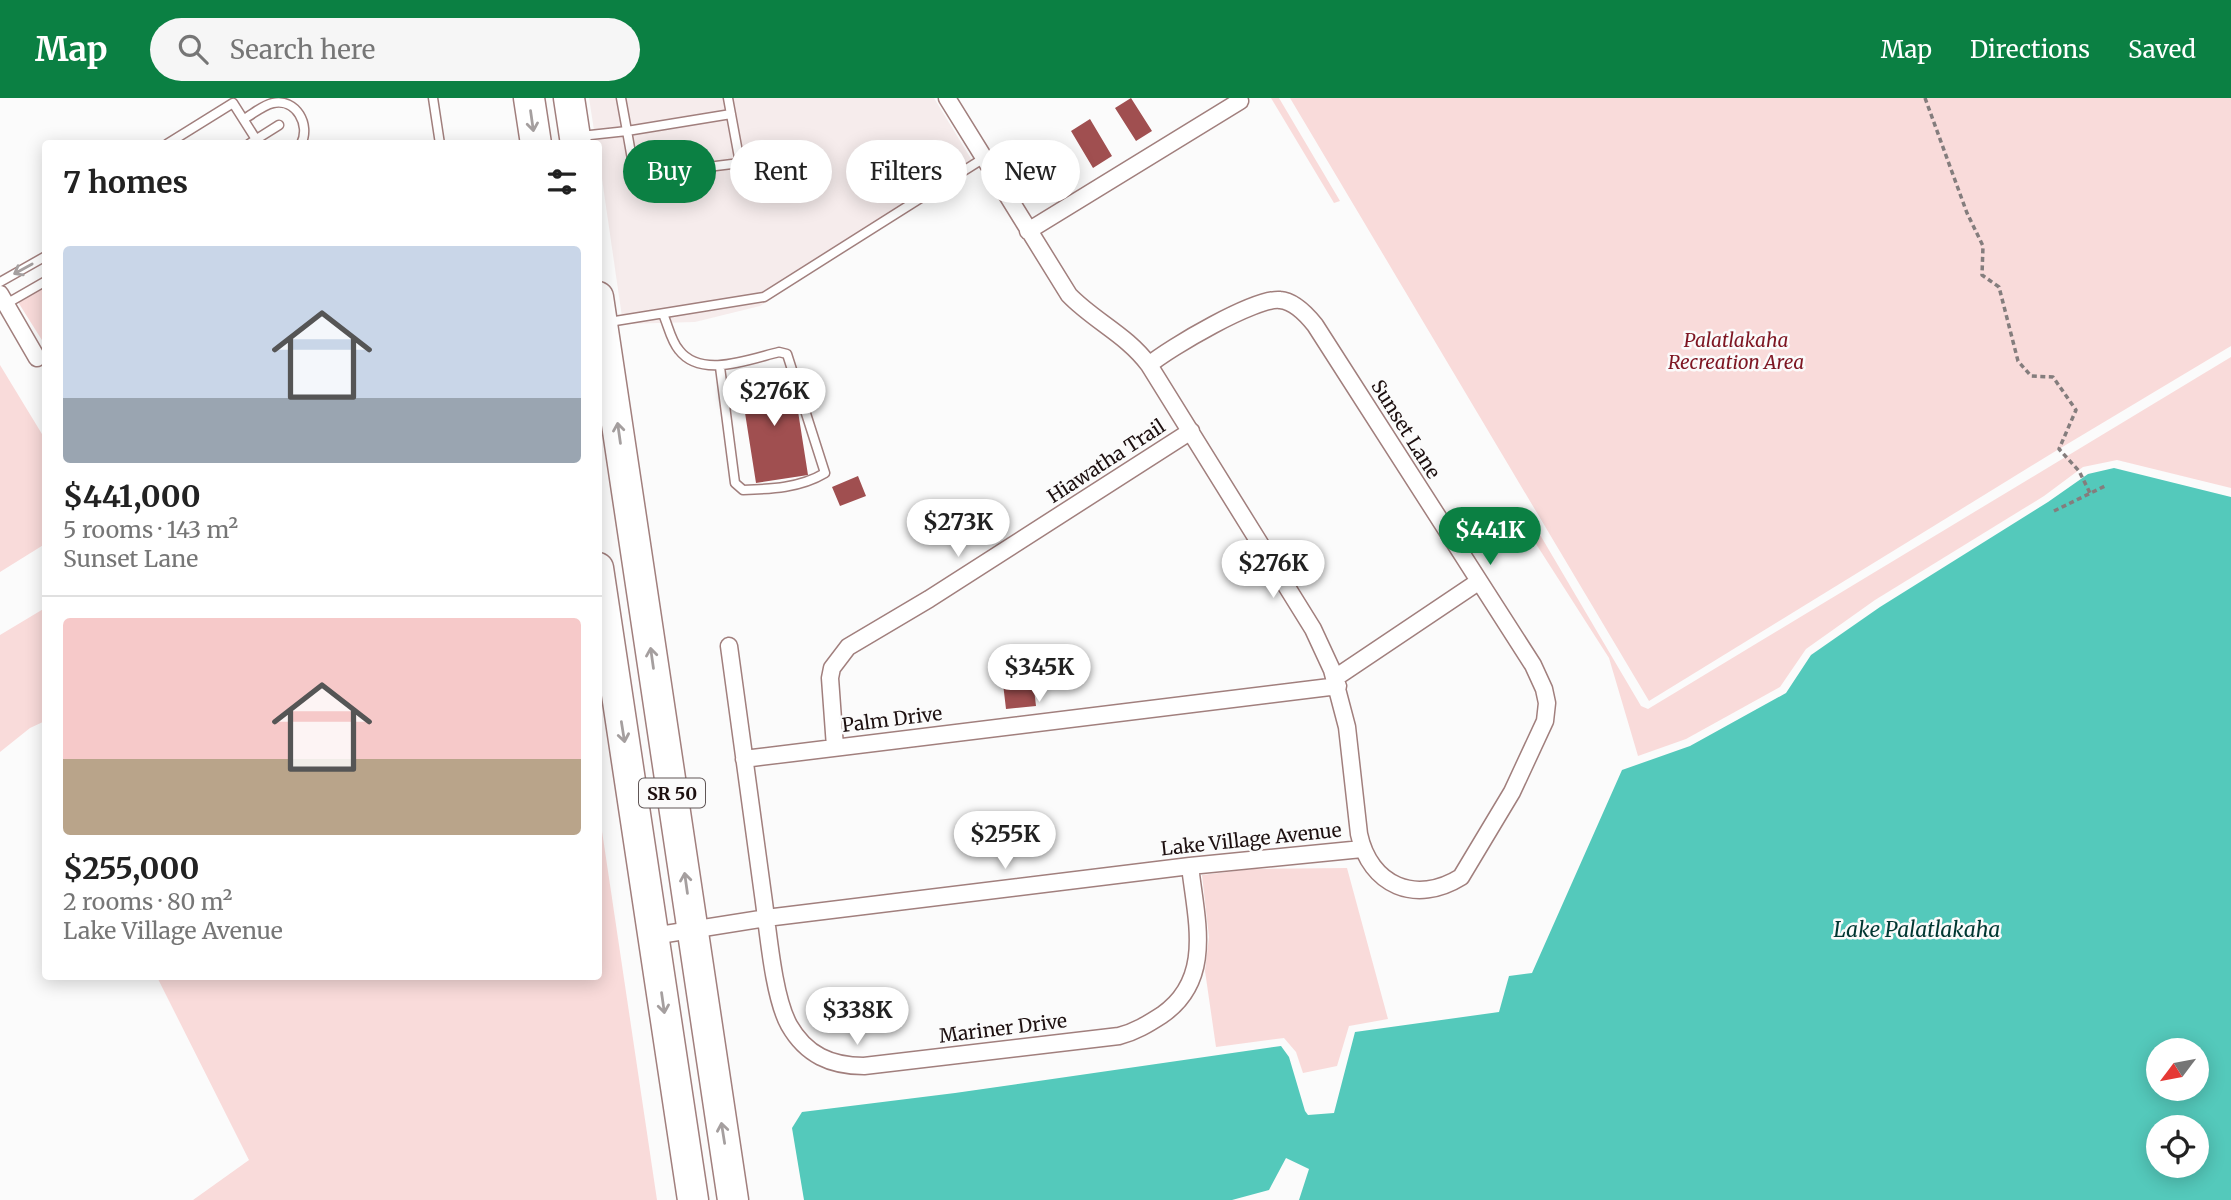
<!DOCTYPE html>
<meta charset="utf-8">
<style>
body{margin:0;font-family:Merriweather,serif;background:#f6f6f6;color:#222;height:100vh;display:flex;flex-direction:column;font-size:26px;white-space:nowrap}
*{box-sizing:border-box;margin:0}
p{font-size:23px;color:#767676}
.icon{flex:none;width:38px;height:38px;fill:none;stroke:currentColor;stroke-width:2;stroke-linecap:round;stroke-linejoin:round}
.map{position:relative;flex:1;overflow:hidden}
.details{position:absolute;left:42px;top:42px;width:560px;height:840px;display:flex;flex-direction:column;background:#fff;border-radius:7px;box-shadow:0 4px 18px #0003}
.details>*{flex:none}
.hud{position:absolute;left:623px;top:42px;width:665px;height:63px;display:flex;gap:14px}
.needle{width:46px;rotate:238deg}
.fabs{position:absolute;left:2146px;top:940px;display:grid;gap:14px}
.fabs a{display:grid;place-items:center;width:63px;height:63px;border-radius:50%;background:#fff;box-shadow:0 4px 18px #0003;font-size:35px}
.price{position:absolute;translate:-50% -60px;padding:0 16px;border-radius:24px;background:#fff;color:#222;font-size:23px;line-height:46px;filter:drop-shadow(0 2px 4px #0008)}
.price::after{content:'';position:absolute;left:50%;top:42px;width:21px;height:16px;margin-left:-10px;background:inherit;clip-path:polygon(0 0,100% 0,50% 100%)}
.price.selected{background:#0b8043;color:#fff}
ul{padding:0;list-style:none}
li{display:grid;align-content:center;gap:14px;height:371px;padding:0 21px}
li+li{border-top:2px solid #e0e0e0}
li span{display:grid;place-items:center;height:217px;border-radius:7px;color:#555}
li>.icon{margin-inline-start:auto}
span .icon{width:126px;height:126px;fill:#fffc;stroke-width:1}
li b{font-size:30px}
h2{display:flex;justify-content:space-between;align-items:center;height:84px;padding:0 21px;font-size:30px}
.chip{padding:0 24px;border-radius:32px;background:#fff;box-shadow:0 4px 18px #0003;font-size:24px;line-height:63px}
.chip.selected{background:#0b8043;color:#fff}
header{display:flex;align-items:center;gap:42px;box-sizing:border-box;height:98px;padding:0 35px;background:#0b8043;color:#fff}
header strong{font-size:33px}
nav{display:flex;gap:38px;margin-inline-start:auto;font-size:24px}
.search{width:490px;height:63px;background:#f6f6f6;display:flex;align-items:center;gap:18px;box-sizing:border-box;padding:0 24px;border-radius:38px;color:#767676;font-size:26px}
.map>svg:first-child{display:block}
.built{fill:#f6ecec}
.green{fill:#f9dbda}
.water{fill:#54c9bb;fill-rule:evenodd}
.building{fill:#a04f50}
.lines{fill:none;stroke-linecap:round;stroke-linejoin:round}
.lane-casing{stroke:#a17f7d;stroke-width:11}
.street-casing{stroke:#a17f7d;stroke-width:19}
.highway-casing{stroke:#a17f7d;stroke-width:33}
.path{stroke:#847d7d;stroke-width:3.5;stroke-dasharray:5 3.5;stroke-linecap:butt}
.lane{stroke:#fff;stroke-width:8}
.street{stroke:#fff;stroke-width:16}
.highway{stroke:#fff;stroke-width:30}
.oneway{stroke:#a59f9f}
.labels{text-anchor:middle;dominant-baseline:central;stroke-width:5;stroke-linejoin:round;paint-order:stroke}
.shield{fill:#fbfbfb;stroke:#605656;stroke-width:2}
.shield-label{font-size:18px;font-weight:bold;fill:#1d1010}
.park-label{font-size:19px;font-style:italic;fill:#7e1723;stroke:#fbfbfb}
.street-label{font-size:19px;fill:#1d1010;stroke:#fbfbfb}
.water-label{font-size:21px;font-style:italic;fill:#003732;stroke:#fbfbfb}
</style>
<header>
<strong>Map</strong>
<div class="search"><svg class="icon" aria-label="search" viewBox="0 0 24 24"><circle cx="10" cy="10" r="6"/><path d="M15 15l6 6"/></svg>Search here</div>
<nav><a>Map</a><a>Directions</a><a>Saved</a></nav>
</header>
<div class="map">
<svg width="2231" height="1102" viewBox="0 0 2231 1102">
<rect width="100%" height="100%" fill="#fbfbfb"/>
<path class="built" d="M 589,0 L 934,0 L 976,69 L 760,208 L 695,224 L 623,226 L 599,60 L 598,46 L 596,45 Z"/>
<path class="green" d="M 1271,0 L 1279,0 L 1340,103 L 1334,105 Z
M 1290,0 L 2231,0 L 2231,248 L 2059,351 L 1649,603 Z
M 45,183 L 45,247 L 18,204 Z
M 2231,259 L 2231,390 L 2117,362 L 2083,369 L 2044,398 L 1875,502 L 1806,551 L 1780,589 L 1686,641 L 1638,658 L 1609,560 L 1529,435 L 1536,430 L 1641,608 L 1648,611 Z
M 0,267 L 45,341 L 45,446 L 0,474 Z
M 45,510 L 45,623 L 30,630 L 0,654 L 0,537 Z
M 599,713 L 657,1102 L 193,1102 L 249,1062 L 157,879 L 598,878 Z
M 1347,770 L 1388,921 L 1349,928 L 1337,968 L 1303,975 L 1296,954 L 1284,940 L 1216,949 L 1205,873 L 1209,839 L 1202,777 L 1253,771 Z"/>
<path class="water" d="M 2114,370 L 2231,399 L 2231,1102 L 1299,1102 L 1309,1071 L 1286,1060 L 1269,1092 L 1232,1102 L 804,1102 L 792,1030 L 802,1014 L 955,995 L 1281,948 L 1289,959 L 1305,1013 L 1308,1017 L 1334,1015 L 1355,934 L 1499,914 L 1509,878 L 1532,875 L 1622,672 L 1690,648 L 1786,595 L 1811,557 L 1880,509 L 2048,404 L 2088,376 ZM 2158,952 L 2196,952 L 2196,990 L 2158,990 ZM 2158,1029 L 2196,1029 L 2196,1068 L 2158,1068 Z"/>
<path class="building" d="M 1131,0 L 1152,33 L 1136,43 L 1115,10 Z
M 1090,21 L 1112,58 L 1093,70 L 1071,33 Z
M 792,275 L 808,377 L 756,385 L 740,283 Z
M 858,378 L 866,398 L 840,408 L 832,389 Z
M 1030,557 L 1036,608 L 1006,611 L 1000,560 Z"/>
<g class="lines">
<g class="lane-casing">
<path id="lane" d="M 433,0 L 440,46
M 728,0 L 740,65 L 635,78 L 627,33 L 731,16
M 244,21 C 253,16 263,7 273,5 C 296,0 311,27 301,46
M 581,38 L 627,33 L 621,0
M 167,46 L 233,5 L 259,46
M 249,46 L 279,27
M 0,184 L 46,158
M 6,206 L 46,183
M 663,216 C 668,227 671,243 679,252 C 701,281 750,261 779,254 L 787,256 L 825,375 C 800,390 771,391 743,392 L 735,385 L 720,269
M 609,224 L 764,199 L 984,60"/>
</g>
<g class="street-casing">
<path id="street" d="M 947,0 L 1069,197 C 1094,223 1127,237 1149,267 L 1313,531 L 1332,572 L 1347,629 L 1359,736 C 1370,788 1416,807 1461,779 L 1512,694 L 1545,623 L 1547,605 L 1544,591 L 1533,567 L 1315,227 C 1307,217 1294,203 1280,202 C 1256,199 1169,250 1149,267
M 1028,133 L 1240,3
M 0,196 L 37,260
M 729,548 C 740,631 752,714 763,797 C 768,831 773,898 789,927 C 806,957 831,968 864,968 L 1119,938 C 1135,934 1148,926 1162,917 C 1214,881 1196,822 1190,768
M 1335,580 L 1478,484
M 835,649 L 830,580 L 832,570 L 848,549 L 929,501 L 1191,333
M 744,661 L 1338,588
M 653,838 L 766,820 L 1190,768 L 1362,751"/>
</g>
<g class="highway-casing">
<path id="highway" d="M 529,0 L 536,46
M 569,0 L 576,46
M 598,199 L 733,1102
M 598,470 L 693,1102"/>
</g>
<path class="path" d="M 1925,0 L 1967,115 L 1983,148 L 1982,177 L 1999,189 L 2018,263 L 2031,278 L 2053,279 L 2076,312 L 2059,351 L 2079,373 L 2090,395
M 2054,413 L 2105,388"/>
<use href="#lane" class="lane"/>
<use href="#street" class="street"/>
<use href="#highway" class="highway"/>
</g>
<defs><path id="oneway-shaft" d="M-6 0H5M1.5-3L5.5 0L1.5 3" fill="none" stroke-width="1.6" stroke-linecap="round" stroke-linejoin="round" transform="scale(1.75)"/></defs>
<g class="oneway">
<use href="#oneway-shaft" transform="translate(532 23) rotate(82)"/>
<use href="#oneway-shaft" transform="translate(23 171) rotate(151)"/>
<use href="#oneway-shaft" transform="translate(619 335) rotate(-98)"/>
<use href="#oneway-shaft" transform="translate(652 560) rotate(-98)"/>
<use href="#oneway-shaft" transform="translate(623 634) rotate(81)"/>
<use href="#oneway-shaft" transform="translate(686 785) rotate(-98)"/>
<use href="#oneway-shaft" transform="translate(663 905) rotate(82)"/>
<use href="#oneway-shaft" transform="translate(723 1035) rotate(-99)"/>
</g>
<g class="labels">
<rect class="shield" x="639" y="680.5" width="66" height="29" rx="5"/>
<g class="shield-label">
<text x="672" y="695">SR 50</text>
</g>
<g class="park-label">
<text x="1736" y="242">Palatlakaha<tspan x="1736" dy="22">Recreation Area</tspan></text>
</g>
<g class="street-label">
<text transform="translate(1406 331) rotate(58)">Sunset Lane</text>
<text transform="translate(1106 363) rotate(-33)">Hiawatha Trail</text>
<text transform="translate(892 621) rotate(-7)">Palm Drive</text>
<text transform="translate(1251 741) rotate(-6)">Lake Village Avenue</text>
<text transform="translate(1003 930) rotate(-7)">Mariner Drive</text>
</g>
<g class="water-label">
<text x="1917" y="831">Lake Palatlakaha</text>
</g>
</g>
</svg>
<div class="fabs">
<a><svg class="needle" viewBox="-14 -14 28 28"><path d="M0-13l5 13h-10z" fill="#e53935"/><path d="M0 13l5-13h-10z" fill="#767676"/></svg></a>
<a><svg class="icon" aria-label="locate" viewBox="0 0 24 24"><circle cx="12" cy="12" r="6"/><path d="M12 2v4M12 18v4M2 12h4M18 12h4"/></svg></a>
</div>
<b class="price" style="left:774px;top:330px">$276K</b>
<b class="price" style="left:958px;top:461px">$273K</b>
<b class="price selected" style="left:1490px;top:469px">$441K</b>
<b class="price" style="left:1273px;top:502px">$276K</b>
<b class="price" style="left:1039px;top:606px">$345K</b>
<b class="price" style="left:1005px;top:773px">$255K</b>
<b class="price" style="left:857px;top:949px">$338K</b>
<div class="hud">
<a class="chip selected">Buy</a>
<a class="chip">Rent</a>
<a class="chip">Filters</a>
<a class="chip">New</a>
</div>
<section class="details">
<h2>7 homes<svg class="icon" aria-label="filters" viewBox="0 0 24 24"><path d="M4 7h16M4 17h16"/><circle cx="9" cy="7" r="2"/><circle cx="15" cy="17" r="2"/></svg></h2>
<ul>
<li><span style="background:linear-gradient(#c9d6e8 70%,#9aa5b1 0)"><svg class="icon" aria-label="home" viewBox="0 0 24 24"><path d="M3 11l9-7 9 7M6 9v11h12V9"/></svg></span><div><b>$441,000</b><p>5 rooms · 143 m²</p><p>Sunset Lane</p></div></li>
<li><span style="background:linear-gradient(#f6c9c9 65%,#b9a48a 0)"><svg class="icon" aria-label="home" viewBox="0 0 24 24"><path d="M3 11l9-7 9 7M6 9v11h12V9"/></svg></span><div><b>$255,000</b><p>2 rooms · 80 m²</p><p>Lake Village Avenue</p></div></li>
</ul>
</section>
</div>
